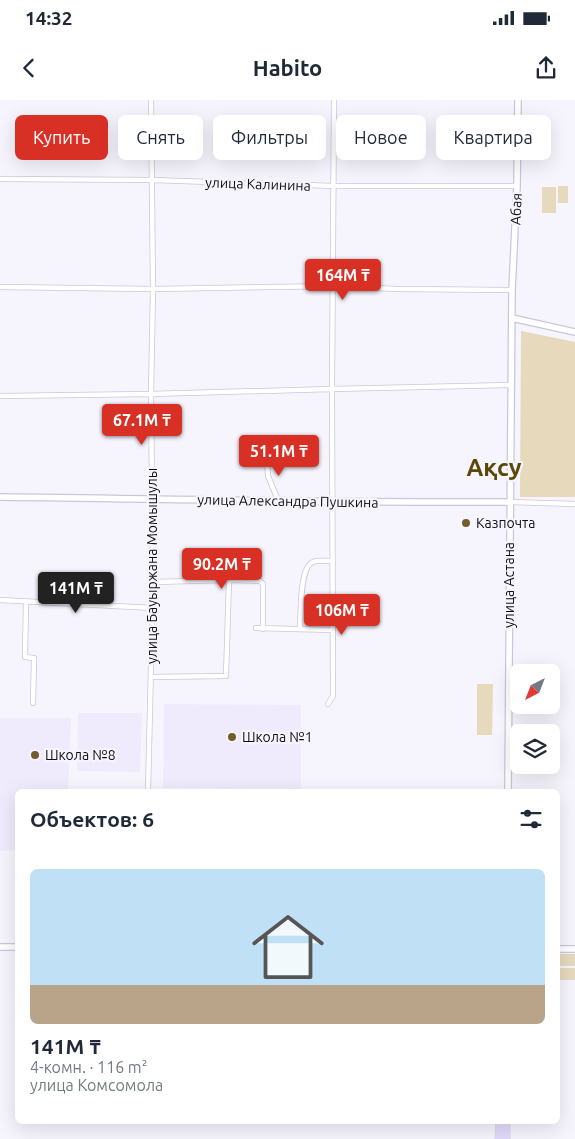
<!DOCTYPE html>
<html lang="ru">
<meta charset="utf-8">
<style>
body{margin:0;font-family:Ubuntu,sans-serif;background:#f6f6f7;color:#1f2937;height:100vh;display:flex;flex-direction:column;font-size:19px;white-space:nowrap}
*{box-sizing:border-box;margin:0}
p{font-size:16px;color:#747a83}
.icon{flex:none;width:28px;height:28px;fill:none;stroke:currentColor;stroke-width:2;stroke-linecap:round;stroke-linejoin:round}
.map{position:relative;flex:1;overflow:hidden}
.side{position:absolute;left:15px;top:689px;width:545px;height:335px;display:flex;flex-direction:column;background:#fff;border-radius:8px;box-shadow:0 5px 20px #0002}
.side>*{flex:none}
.banner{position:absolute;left:15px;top:15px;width:545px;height:45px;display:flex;gap:10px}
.needle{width:32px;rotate:222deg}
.tools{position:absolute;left:510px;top:564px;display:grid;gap:10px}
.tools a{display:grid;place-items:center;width:50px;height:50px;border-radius:8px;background:#fff;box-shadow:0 5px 20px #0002;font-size:25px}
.price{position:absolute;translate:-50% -42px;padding:0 11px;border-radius:5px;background:#d93025;color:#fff;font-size:16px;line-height:32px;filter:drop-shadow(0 1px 2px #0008)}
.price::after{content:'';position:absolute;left:50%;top:30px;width:15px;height:11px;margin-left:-8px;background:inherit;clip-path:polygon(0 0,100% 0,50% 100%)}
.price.selected{background:#222;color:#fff}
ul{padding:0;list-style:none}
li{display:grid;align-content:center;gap:10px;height:265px;padding:0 15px}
li span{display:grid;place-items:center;height:155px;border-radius:8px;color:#555}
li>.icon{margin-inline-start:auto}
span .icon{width:90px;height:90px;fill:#fffc;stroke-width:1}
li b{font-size:21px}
h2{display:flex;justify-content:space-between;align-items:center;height:60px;padding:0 15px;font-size:21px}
.pill{padding:0 18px;border-radius:8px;background:#fff;box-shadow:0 5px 20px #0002;font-size:18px;line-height:45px}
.pill.selected{background:#d93025;color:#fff}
.status{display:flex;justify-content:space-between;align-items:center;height:35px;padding:0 25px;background:#fff;direction:ltr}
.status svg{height:14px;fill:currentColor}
header{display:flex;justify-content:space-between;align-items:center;height:65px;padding:0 15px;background:#fff;font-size:22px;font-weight:600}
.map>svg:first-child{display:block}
.built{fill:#efebfd}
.green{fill:#e6d9bc}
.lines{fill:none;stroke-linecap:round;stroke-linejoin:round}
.minor-casing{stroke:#cbc6dd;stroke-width:6}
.tertiary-casing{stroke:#cbc6dd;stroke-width:8}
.primary-casing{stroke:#d4d4d5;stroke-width:9}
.minor{stroke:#fff;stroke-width:4.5}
.tertiary{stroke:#fff;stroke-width:5.5}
.primary{stroke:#e2dafb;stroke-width:8}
.poi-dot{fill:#725e2d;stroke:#f6f4fd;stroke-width:2}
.labels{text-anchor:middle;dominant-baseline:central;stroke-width:4.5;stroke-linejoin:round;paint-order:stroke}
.street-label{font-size:14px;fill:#100f16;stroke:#f6f4fd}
.poi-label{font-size:14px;fill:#100f16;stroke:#f6f4fd;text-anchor:start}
.town-label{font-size:24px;font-weight:bold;fill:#5c4707;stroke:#f6f4fd}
</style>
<div class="status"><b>14:32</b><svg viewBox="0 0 49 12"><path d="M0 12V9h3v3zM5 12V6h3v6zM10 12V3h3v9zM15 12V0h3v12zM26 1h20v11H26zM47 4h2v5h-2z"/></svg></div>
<header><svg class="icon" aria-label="back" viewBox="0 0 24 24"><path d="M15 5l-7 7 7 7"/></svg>Habito<svg class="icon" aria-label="share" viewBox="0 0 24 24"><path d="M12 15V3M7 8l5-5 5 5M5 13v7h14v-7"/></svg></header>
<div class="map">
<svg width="575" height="1039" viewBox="0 0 575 1039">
<rect width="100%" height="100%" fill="#f6f4fd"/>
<path class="built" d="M 164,604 L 301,605 L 301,689 L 163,688 Z
M 78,613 L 142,613 L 140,672 L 77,671 Z
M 0,618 L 71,618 L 68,691 L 18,691 L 17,750 L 0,751 Z"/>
<path class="green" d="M 568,86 L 568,103 L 558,103 L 558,86 Z
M 542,87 L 556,87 L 556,113 L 542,113 Z
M 521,231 L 575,242 L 575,397 L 520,397 Z
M 477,584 L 493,584 L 492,635 L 477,635 Z
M 558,854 L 575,854 L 575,866 L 558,866 Z
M 558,868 L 575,868 L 575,880 L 558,880 Z"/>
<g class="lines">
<g class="minor-casing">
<path id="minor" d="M 0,79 L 152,80 L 334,86 L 517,86
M 0,187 L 153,189 L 333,186 L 397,189 L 512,190
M 0,296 L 151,294 L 332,289 L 510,285
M 278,400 L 268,376 L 267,360 L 270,359 L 291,362
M 510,402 L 575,404
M 153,482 L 229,480 L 260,481 L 263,484 L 263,529
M 0,500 L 153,508
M 26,502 L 25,557 L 34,558 L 33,603
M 256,528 L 333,530
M 300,529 C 301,516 299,467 313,462 C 318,460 327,461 332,461
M 152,577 L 226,576 L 229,480
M 328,604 L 333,596 L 332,289 L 334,0
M 148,691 L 153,482 L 151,294 L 153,189 L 151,0"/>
</g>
<g class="tertiary-casing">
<path id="tertiary" d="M 512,218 L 575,232
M 0,397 C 170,399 340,403 510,402
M 508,691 L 512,190 L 517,86 L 518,0
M 0,847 L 18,847
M 558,849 L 575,849"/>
</g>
<g class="primary-casing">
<path id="primary" d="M 499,1039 L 500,1021
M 506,1039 L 506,1021"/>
</g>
<use href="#minor" class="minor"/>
<use href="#tertiary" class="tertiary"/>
<use href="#primary" class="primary"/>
</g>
<g class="poi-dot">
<circle cx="466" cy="423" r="5"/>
<circle cx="232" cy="637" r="5"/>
<circle cx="35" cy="655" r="5"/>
</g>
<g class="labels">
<g class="street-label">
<text transform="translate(258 84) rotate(2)">улица Калинина</text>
<text transform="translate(516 109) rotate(-87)">Абая</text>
<text transform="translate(288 401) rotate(1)">улица Александра Пушкина</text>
<text transform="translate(152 466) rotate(-90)">улица Бауыржана Момышулы</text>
<text transform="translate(509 485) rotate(-90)">улица Астана</text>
</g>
<g class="poi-label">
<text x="476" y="423">Казпочта</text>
<text x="242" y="637">Школа №1</text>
<text x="45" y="655">Школа №8</text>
</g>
<g class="town-label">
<text x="494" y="367">Ақсу</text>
</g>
</g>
</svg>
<div class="tools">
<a><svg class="needle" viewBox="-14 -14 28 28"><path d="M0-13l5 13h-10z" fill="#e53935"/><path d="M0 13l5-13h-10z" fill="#747a83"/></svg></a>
<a><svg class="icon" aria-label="layers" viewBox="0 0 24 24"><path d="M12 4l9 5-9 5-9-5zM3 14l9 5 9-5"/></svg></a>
</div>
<b class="price" style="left:343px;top:201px">164M ₸</b>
<b class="price" style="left:142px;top:346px">67.1M ₸</b>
<b class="price" style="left:279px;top:377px">51.1M ₸</b>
<b class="price" style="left:222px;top:490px">90.2M ₸</b>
<b class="price selected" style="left:76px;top:514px">141M ₸</b>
<b class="price" style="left:342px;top:536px">106M ₸</b>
<div class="banner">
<a class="pill selected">Купить</a>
<a class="pill">Снять</a>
<a class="pill">Фильтры</a>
<a class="pill">Новое</a>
<a class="pill">Квартира</a>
</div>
<section class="side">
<h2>Объектов: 6<svg class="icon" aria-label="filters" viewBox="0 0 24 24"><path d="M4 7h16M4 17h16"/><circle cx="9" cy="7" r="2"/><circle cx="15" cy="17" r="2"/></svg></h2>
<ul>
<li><span style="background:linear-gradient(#bfe0f5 75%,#b9a48a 0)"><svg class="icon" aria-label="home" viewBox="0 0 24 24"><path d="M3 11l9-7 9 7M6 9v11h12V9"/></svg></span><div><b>141M ₸</b><p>4-комн. · 116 m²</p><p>улица Комсомола</p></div></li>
</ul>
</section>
</div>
